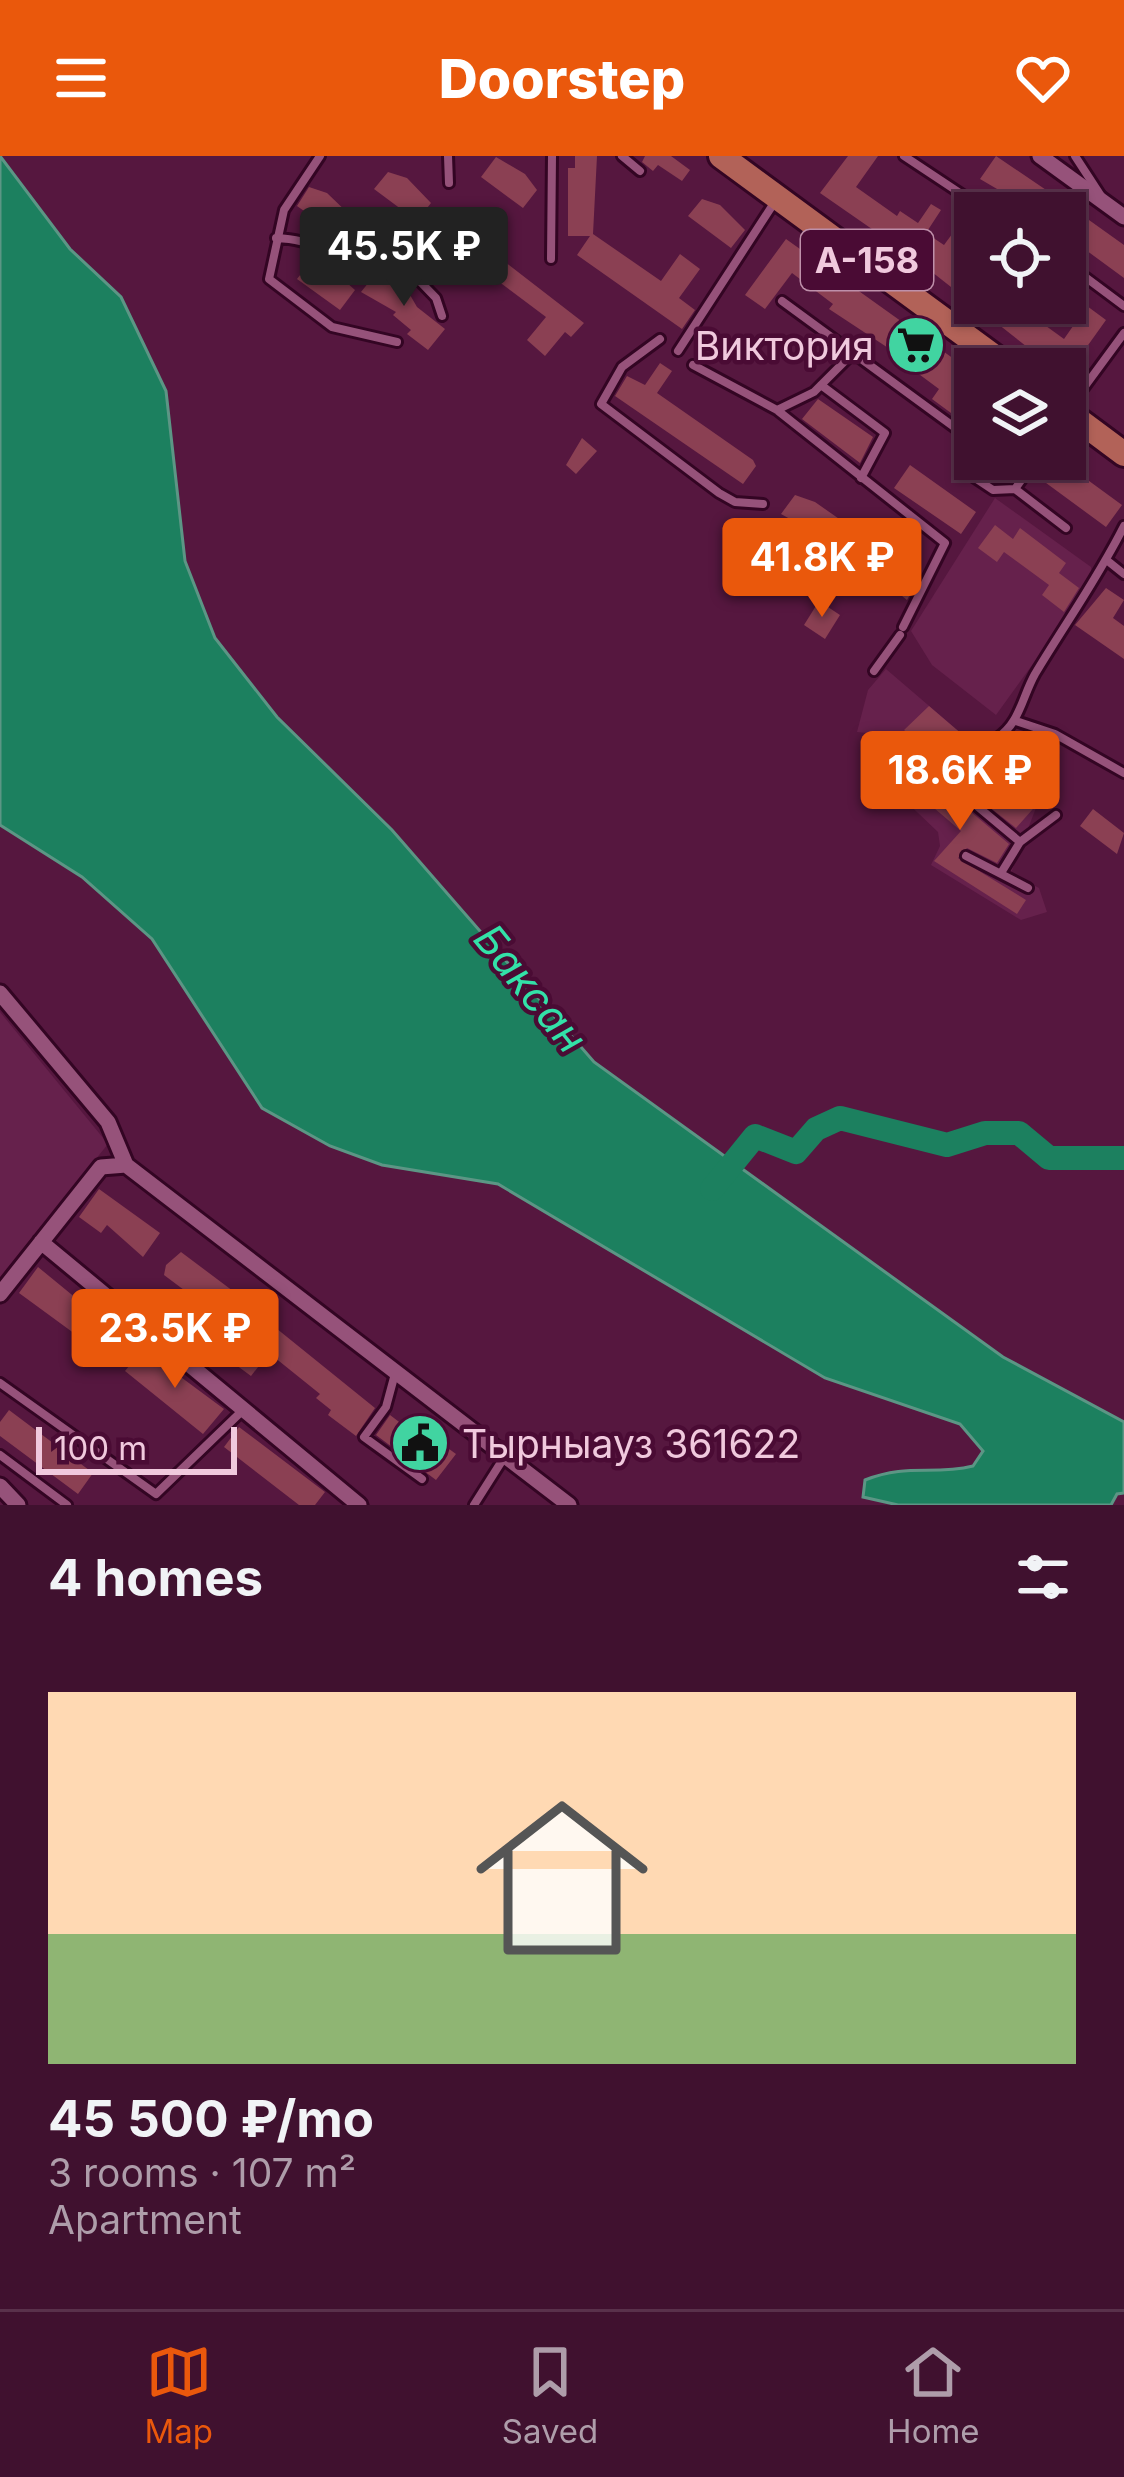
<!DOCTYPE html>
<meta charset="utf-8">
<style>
body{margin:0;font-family:Inter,sans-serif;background:#4b1f3b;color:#f1f3f6;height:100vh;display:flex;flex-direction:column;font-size:45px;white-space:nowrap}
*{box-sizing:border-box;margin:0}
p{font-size:39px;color:#ae9daa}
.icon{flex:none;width:66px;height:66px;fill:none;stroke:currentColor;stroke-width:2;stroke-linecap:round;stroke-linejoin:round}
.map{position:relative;height:1349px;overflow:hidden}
.sheet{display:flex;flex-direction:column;background:#40112f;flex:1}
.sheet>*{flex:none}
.buttons{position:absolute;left:954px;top:36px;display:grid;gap:24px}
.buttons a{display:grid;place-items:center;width:132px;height:132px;border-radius:0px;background:#40112f;box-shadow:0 3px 9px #0004,0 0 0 3px #59314b;font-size:60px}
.scale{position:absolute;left:36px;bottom:30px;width:201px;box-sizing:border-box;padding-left:12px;border:6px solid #f0c9dd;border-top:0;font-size:33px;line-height:42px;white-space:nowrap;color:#f0c9dd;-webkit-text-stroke:9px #4a0b34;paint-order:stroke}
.price{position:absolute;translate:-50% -102px;padding:0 27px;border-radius:12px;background:#ea580c;color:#fff;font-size:39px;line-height:78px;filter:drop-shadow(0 3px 6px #0008)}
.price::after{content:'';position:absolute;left:50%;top:72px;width:36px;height:27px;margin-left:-18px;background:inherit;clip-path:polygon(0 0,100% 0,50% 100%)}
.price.on{background:#222;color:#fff}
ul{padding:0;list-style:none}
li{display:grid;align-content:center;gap:24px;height:636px;padding:0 48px}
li+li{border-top:3px solid #59314b}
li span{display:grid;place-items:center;height:372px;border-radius:0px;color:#555}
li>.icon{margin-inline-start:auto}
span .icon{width:216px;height:216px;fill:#fffc;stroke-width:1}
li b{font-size:51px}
h2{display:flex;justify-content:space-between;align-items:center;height:144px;padding:0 48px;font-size:51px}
header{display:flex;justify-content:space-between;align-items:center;height:156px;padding:0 48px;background:#ea580c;color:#fff;font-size:54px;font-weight:800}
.menu{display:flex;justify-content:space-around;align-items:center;height:168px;border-top:3px solid #59314b;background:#40112f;font-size:33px;color:#ae9daa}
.menu a{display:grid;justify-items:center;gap:6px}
.menu .on{color:#ea580c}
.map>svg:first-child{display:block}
.built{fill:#66214c}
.water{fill:#1c805f;stroke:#5c9685;stroke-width:3}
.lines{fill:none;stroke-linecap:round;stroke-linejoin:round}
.river{stroke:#1c805f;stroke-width:24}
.building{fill:#8b4053}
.lane-casing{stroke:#330523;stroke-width:14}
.street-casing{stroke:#330523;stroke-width:21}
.primary-casing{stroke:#330523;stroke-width:30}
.lane{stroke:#96527a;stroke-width:8}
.street{stroke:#96527a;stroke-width:15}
.primary{stroke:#b26258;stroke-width:24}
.labels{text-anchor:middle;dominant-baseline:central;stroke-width:9;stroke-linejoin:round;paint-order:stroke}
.shield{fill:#4a0b34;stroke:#be90aa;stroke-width:3}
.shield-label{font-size:36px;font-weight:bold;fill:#f0c9dd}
.poi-label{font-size:39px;fill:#f0c9dd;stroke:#4a0b34;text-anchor:end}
.water-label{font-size:42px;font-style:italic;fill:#33e1a8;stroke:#4a0b34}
</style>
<header><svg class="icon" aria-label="menu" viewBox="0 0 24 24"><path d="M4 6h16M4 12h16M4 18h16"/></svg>Doorstep<svg class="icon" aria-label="heart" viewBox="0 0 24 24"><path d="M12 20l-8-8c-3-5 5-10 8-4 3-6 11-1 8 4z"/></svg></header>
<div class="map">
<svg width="1124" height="1349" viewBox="0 0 1124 1349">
<rect width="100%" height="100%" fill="#56173f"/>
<path class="built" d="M 995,342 L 1091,411 L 1093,425 L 996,559 L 932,509 L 911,475 Z
M 886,513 L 1039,644 L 1011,717 L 1039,732 L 1047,756 L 1021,764 L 931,709 L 940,690 L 938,676 L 877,618 L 895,596 L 886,579 L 857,576 L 868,534 Z
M 0,856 L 108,988 L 0,1121 Z"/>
<path class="water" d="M 0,0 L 70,93 L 121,141 L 166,235 L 185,405 L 215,482 L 277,561 L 392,674 L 594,906 L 1003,1201 L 1124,1266 L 1124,1337 L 1117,1338 L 1111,1349 L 898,1349 L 863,1341 L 865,1324 C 909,1307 932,1320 973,1310 L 983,1295 L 960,1268 L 825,1222 L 498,1028 L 382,1009 L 330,990 L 262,952 L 152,783 L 82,721 L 0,669 Z"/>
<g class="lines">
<path class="river" d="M 712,1033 L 755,980 L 796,996 L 816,973 L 840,962 L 947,989 L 985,977 L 1019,977 L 1049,1002 L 1124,1002"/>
</g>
<path class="building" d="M 575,0 L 597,0 L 593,78 L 661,125 L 680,98 L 700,113 L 679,142 L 695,154 L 682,173 L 577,99 L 590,80 L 568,80 L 568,12 L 575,12 Z
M 645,0 L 671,0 L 690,14 L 682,25 L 658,9 L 653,15 L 642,6 Z
M 848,0 L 878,0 L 856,31 L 897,60 L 900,55 L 918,67 L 931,48 L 941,54 L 926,77 L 944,89 L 958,70 L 975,83 L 975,95 L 964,109 L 975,117 L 975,147 L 1030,147 L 1024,154 L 1064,183 L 1087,150 L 1106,164 L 1071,213 L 1055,213 L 918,105 L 820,37 Z
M 996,0 L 1055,40 L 1042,57 L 1021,57 L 1026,50 L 980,23 Z
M 496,1 L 525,18 L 537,34 L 523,52 L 481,21 Z
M 388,16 L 407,22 L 431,47 L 417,65 L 374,33 Z
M 309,31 L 327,37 L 352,61 L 338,79 L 297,50 Z
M 702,43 L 720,49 L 745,74 L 731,92 L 688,60 Z
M 1075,54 L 1124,89 L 1124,122 L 1079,89 L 1075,95 L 1065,88 L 1065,68 Z
M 450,57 L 467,74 L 448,94 L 433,79 Z
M 786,83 L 975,218 L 975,261 L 958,248 L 951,257 L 932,243 L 939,233 L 908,210 L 911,207 L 829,153 L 833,148 L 792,117 L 765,153 L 745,139 Z
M 447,94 L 465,109 L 449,129 L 431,114 Z
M 311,105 L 330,112 L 355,134 L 340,154 L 297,123 Z
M 505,106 L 584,167 L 571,181 L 565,176 L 545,200 L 527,184 L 546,161 L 494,122 Z
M 377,116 L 406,132 L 417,151 L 445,173 L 428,194 L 407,178 L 411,174 L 393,159 L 396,156 L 361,136 Z
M 660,207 L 672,215 L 657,237 L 753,304 L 756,310 L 743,328 L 615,240 L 627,220 L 645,229 Z
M 818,243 L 873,281 L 860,307 L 802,263 Z
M 582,282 L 597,295 L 576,318 L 566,309 Z
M 1059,303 L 1122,349 L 1106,371 L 1042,324 Z
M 910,309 L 976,356 L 961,378 L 894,332 Z
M 795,339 L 815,346 L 912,414 L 919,422 L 907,444 L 881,423 L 876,429 L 854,412 L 857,407 L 839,394 L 835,399 L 812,381 L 815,377 L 781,358 Z
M 995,369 L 1013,383 L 1020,372 L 1066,407 L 1059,417 L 1079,432 L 1064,456 L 1042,439 L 1049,429 L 1004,396 L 997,406 L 978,392 Z
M 1106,432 L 1124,444 L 1113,462 L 1124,470 L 1124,503 L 1075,469 Z
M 819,445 L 840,459 L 825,483 L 804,469 Z
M 929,550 L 1040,645 L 1016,672 L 908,587 L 913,582 L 904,574 Z
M 903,593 L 906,601 L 1009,688 L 997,707 L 967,692 L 958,702 L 1026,744 L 1017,758 L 934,705 L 961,675 L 887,612 Z
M 1093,653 L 1124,677 L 1117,698 L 1080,670 Z
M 99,1033 L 160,1077 L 143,1101 L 107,1069 L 101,1077 L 79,1061 Z
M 181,1096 L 237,1138 L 220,1161 L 164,1119 L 166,1109 Z
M 38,1111 L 99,1161 L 102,1156 L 120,1170 L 101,1197 L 19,1137 Z
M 266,1164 L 375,1252 L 356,1280 L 328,1259 L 331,1254 L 316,1242 L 320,1238 L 269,1197 L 251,1220 L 232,1206 Z
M 143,1193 L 224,1253 L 203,1278 L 125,1215 Z
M 9,1254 L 93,1317 L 78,1338 L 0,1280 L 0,1266 Z
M 390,1259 L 440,1297 L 445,1290 L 456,1298 L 436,1324 L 376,1279 Z
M 239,1271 L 325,1336 L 315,1349 L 299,1349 L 224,1291 Z"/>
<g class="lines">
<g class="lane-casing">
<path id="lane" d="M 320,0 L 284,54 L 269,123 L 332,171 L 397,186
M 448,0 L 449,27
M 622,0 L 640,15
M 904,0 L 990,57
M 1075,0 L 1101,40
M 276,82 C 300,83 310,88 332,96 C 358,105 379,99 407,112 L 434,59
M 358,99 L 379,66
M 551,103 L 552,0
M 1065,106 L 1124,150
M 407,112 L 436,142 L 442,160
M 782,145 L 961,276 L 963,314 L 993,334 L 1015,333 L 1066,372
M 660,183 L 622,211 L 601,248 L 719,337 L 735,346 L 763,348
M 678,195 L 774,47
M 693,209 L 777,254 L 945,387 L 903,471
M 821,229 L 885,277 L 861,322
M 1069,252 L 1124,177
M 777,254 L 814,236 L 853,197
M 1015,333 L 1036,303
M 1109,406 L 1124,418
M 874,515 L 900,479
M 1016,565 L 1055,578 L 1124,617
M 997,582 C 1020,567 1022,541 1035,518 C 1065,468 1098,422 1124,370
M 911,595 L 1020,686 L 1056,659
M 966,700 L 1028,732
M 1001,717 L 1020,686
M 396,1214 L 386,1251 L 364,1281 L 422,1323
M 0,1227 L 156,1338 L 242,1255
M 0,1299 L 67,1349
M 474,1349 L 505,1300"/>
</g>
<g class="street-casing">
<path id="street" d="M 1040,0 L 1124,61
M 0,837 L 108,966 L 126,1009
M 41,1086 L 359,1349
M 0,1138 L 101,1011 L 126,1009 L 569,1349
M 0,1330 L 18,1349"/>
</g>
<g class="primary-casing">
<path id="primary" d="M 721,0 L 1011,213
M 1065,254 L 1124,298"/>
</g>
<use href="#lane" class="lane"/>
<use href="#street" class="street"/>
<use href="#primary" class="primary"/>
</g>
<defs>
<g id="supermarket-disc" transform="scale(3)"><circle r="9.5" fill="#41d4a1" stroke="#4a0b34"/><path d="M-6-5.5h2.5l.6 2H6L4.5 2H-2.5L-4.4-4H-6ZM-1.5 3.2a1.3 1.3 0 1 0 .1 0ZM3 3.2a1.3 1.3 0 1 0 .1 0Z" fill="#111"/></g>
<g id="civic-disc" transform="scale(3)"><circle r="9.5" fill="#41d4a1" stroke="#4a0b34"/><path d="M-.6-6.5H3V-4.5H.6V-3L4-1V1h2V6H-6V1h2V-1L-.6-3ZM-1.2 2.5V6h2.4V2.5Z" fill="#111"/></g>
</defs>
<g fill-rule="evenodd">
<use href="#supermarket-disc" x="916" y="189"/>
<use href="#civic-disc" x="420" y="1287"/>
</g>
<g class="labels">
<rect class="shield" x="801" y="74" width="132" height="60" rx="9"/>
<g class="shield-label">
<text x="867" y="104">А-158</text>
</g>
<g class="poi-label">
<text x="874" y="189">Виктория</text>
<text x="462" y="1287" text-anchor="start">Тырныауз 361622</text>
</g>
<g class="water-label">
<text transform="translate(531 832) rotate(51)">Баксан</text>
</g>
</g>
</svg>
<div class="buttons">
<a><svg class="icon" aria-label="locate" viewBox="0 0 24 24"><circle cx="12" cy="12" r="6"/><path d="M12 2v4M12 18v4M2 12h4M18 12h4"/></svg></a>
<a><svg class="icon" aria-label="layers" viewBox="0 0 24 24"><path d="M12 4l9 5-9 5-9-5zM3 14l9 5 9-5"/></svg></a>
</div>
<div class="scale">100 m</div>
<b class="price on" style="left:404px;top:153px">45.5K ₽</b>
<b class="price" style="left:822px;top:464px">41.8K ₽</b>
<b class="price" style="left:960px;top:677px">18.6K ₽</b>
<b class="price" style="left:175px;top:1235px">23.5K ₽</b>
</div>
<section class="sheet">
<h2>4 homes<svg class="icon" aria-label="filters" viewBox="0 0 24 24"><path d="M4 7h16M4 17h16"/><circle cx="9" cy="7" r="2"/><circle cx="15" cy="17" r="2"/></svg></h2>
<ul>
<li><span style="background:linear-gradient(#ffd9b3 65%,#8fb573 0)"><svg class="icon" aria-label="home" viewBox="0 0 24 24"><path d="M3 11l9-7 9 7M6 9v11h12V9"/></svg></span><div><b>45 500 ₽/mo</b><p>3 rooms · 107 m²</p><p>Apartment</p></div></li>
</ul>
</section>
<nav class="menu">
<a class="on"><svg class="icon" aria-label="map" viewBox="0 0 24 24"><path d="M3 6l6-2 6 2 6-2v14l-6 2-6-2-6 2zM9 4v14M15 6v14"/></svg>Map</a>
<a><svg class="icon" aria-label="saved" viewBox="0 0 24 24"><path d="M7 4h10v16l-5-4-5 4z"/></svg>Saved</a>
<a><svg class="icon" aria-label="home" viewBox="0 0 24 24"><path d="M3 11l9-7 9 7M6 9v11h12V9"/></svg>Home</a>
</nav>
